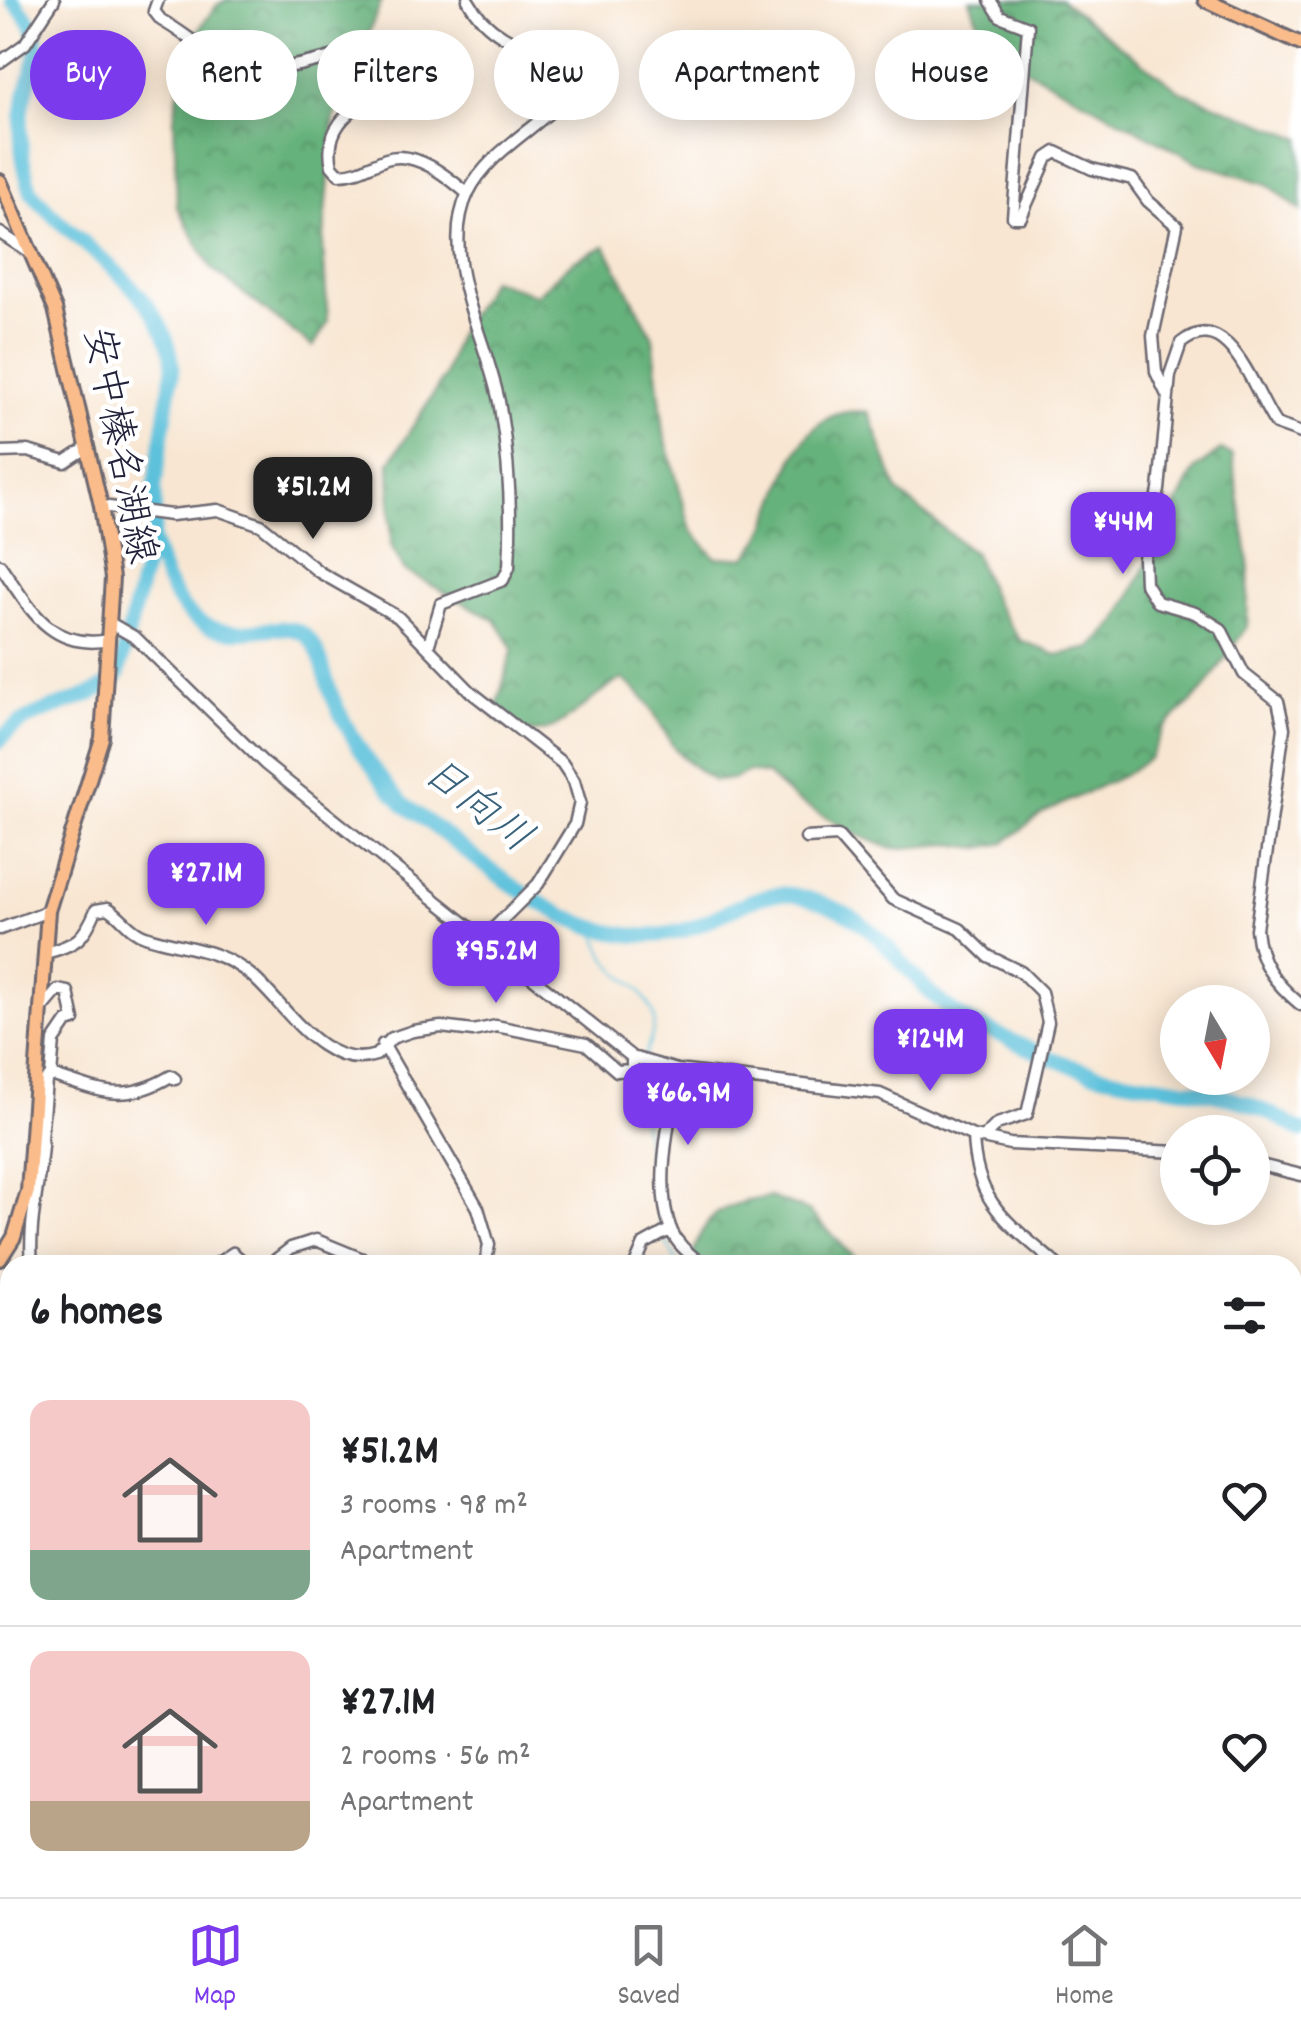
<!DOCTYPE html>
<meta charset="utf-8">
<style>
body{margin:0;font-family:Dekko,"Klee One",sans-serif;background:#f2f2f2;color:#202124;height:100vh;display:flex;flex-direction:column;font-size:38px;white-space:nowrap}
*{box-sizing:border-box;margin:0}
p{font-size:32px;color:#757577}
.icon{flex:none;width:55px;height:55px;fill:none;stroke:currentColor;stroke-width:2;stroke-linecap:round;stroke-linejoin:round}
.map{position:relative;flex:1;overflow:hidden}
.drawer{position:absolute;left:0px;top:1255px;width:1302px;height:642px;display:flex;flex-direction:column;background:#fff;border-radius:30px 30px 0 0;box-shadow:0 5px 25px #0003}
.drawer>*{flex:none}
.hud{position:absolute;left:30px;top:30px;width:1242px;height:90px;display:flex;gap:20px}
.needle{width:65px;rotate:170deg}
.buttons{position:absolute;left:1160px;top:985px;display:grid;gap:20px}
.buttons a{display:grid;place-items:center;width:110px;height:110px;border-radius:50%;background:#fff;box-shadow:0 5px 25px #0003;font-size:50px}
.price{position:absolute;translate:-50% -85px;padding:0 22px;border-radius:20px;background:#7c3aed;color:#fff;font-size:32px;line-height:65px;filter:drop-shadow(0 2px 5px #0008)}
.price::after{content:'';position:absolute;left:50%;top:60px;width:30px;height:22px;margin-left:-15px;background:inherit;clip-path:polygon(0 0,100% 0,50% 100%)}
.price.on{background:#222;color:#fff}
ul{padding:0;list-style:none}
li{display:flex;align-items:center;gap:30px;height:250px;padding:0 30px}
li+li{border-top:2px solid #e0e0e0}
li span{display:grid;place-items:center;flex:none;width:280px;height:200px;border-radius:20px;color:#555}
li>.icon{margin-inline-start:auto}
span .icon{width:120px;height:120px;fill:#fffc;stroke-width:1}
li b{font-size:42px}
h2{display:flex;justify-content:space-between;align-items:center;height:120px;padding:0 30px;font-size:42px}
.pill{padding:0 35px;border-radius:45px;background:#fff;box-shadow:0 5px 25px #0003;font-size:35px;line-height:90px}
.pill.on{background:#7c3aed;color:#fff}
.tabs{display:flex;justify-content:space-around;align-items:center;height:140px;border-top:2px solid #e0e0e0;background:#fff;font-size:28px;color:#757577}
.tabs a{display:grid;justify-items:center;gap:5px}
.tabs .on{color:#7c3aed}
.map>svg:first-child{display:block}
.forest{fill:url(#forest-crowns);stroke:#446a5b;stroke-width:2.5}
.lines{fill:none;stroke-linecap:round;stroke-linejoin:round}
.stream{stroke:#5dc1db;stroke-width:2.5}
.river{stroke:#5dc1db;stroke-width:15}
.minor-casing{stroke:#6d6770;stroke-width:15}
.major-casing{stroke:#6d6770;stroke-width:18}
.minor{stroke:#fff;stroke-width:10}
.major{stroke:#fabc8b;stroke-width:12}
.labels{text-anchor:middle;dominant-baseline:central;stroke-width:9;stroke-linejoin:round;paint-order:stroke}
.street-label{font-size:40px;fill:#22223b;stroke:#fff}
.water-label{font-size:42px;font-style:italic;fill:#3a627b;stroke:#fff}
</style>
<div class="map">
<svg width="1301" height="1897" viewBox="0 0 1301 1897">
<defs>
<pattern id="forest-crowns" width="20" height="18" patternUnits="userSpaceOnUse" patternTransform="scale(2.5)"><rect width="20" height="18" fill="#66b27b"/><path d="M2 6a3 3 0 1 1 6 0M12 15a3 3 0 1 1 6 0" fill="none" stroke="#549066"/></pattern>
</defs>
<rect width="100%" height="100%" fill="#fff"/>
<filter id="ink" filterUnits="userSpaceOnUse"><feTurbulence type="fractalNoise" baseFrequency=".01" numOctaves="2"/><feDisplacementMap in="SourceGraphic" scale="20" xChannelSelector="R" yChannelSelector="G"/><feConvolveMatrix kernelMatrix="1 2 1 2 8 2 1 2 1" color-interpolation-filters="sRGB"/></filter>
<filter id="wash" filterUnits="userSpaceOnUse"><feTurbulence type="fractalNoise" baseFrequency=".0048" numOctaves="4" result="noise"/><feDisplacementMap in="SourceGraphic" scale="40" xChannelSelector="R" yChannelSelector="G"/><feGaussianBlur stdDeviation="2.25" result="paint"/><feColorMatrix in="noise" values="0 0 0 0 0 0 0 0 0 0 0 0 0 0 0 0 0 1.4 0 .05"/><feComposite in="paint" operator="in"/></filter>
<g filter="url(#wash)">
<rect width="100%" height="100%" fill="#f8e6d2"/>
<path class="forest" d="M 227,0 L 382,0 L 334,119 L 323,249 L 328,322 L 313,347 L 212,269 L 177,207 L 174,119 L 185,48 L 218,4 Z
M 970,0 L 1061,0 L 1180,91 L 1301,138 L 1301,211 L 1268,184 L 1199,163 L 987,48 Z
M 605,246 L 653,337 L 664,433 L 691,530 L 716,558 L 746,557 C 788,517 781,401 869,412 L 898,492 L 974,553 L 996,605 L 1020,640 L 1056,655 L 1091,648 L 1118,620 L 1195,469 L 1221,450 L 1232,455 L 1249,562 L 1247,626 L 1203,691 L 1164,728 L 1150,758 L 1124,775 L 1041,814 L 1004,843 L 981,848 L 951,844 L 892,849 L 855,834 L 794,799 L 767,775 L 749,771 L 733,779 L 714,781 C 699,771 681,758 671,743 C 656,717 648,696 622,679 C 576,703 549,760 494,716 L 513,648 L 495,620 L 404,570 L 391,545 L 390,462 L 444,377 L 456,338 L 491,279 L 536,295 L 573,261 Z
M 770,1197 L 809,1211 L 862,1265 L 690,1265 C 704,1213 718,1205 770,1197 Z
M 1293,1787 L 1301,1794 L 1301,1897 L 1100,1897 L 1095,1888 L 1292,1888 Z
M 170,1888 L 471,1888 L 468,1897 L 159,1897 Z
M 630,1888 L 947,1888 L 941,1897 L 631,1897 Z"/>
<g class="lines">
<path class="stream" d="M 595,926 C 604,978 635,974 652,1010 C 659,1024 648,1044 644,1057
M 641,1064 L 636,1082 L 661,1228
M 663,1236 L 679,1265
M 610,1888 L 612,1897
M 1018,1888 L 1025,1897"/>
<path class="river" d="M 152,538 C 191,692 276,600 309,639 C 323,655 324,677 332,696 C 349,736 375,774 404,805 C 484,859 578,961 685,930 C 721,919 761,885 798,896 C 818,901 844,910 861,923 C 902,953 924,1001 973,1023 C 1015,1042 1062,1066 1107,1076 C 1185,1092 1230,1085 1301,1131
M 0,741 C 28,704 94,705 118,675 L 155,525 L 154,491 L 173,368 C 167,290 75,248 31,191 C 22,164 18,135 23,106 C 32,58 54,42 12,0
M 0,1381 L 10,1404
M 0,1490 L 10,1427
M 0,1601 L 6,1612 L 0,1634
M 0,1670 L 10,1684
M 6,1744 L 10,1721
M 89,1897 L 90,1888"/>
</g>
</g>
<g filter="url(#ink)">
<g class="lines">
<g class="minor-casing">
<path id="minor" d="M 158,0 L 154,11 L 161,20 C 185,33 207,55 234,64 C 277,79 336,54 378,44 L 392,45 L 402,57 L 402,72 C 373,102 320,114 332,166 L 339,174 C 358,174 370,165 386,159 C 415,149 448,177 468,194
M 990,0 L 1000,16 L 1028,27 L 1013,217 L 1021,217 L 1047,158 L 1056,152 L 1092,169 L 1132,179 L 1148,201 L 1177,226 L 1153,336 L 1156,372 L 1167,395
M 0,62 L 25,44 L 54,0
M 0,233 L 32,254
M 1301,433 L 1276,424 C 1255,396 1230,304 1181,343 L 1170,375 L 1159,490 L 1144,558 L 1145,583 L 1157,602 L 1195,613 L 1221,629 L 1244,674 L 1278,701 L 1284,728 L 1256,929 C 1259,964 1275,983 1301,1005
M 0,452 L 28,451 L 65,462 L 88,447
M 101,506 L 171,515 L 218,510 L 261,525 L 319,572 L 398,617 L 471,692 L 562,763 L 574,781 L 580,802 L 575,824 L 538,884 L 482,940
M 0,565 C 30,608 50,651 109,640
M 110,623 L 136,638 L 265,764 L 632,1057 L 677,1070 L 880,1094 L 973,1136 L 1010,1144 L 1178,1152
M 428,647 L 441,604 L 503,580 L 509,567 C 512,514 509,460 500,407 C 489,342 437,258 468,193 C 492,144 554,122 579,79 L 570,63 C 530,48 490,41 468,0
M 806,838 L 838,836 L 893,899 L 960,929 L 988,956 L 1021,972 L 1041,992 L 1048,1022 L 1027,1114 L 997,1124 L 983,1138
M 0,929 L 48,911
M 45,953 C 76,945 84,939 96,910 L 108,908 C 122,916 129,931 145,936 C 184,949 218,947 252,976 C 285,1004 324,1073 376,1055 L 392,1038 L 413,1031 L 441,1027 L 473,1031 L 496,1026 L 586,1044 L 617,1071 L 632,1070 L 632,1057
M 41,1010 L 58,990 L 68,992 L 74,1020 L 67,1022 L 54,1041 L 51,1075
M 383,1044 L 478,1208 L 489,1245 L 485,1265
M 677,1070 C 671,1117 653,1183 671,1230 C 678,1246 690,1254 703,1265
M 973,1136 C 975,1204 1009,1223 1057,1265
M 41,1139 L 46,1081 L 51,1075 C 102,1091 122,1105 171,1076 L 175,1079
M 1252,1163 L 1301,1175
M 32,1265 C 28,1224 39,1187 42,1146 L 41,1139 L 35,1137
M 215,1265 L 233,1253 L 247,1265
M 269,1265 L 291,1248 L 316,1240 L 377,1265
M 635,1265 L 644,1244 L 671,1229
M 1292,1618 L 1301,1628
M 0,1723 L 10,1743
M 124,1888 L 129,1897
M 1080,1888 L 1084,1897
M 517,1897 L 534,1888
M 620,1897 L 620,1888"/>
</g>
<g class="major-casing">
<path id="major" d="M 1205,0 L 1301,44
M 0,181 L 55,309 L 101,506 L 112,578 L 102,738 L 48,911 L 28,1191 L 14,1237 L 0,1259"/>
</g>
<use href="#minor" class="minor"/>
<use href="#major" class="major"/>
</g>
</g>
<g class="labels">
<g class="street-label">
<text transform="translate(116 446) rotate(79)">安中榛名湖線</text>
</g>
<g class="water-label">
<text transform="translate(475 808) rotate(38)">日向川</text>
</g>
</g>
</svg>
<div class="buttons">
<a><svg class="needle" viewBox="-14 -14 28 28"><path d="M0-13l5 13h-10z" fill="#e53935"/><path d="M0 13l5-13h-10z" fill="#757577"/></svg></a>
<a><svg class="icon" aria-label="locate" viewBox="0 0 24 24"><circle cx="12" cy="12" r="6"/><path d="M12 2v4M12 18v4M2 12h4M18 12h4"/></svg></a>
</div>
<b class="price on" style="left:313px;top:542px">¥51.2M</b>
<b class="price" style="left:1123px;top:577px">¥44M</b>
<b class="price" style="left:206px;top:928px">¥27.1M</b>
<b class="price" style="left:496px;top:1006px">¥95.2M</b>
<b class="price" style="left:930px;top:1094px">¥124M</b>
<b class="price" style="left:688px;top:1148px">¥66.9M</b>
<div class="hud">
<a class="pill on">Buy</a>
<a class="pill">Rent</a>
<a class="pill">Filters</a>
<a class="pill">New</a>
<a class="pill">Apartment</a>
<a class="pill">House</a>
</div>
<section class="drawer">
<h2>6 homes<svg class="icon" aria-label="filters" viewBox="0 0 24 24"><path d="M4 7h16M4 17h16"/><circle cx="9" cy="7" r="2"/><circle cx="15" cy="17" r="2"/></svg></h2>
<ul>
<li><span style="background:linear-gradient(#f6c9c9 75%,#7fa58c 0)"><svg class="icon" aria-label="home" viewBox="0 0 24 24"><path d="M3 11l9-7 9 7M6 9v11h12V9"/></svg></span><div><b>¥51.2M</b><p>3 rooms · 98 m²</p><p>Apartment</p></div><svg class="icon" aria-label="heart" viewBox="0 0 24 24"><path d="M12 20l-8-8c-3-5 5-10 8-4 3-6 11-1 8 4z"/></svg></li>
<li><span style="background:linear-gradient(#f6c9c9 75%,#b9a48a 0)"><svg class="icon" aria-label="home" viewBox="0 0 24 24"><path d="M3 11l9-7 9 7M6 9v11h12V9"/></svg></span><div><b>¥27.1M</b><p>2 rooms · 56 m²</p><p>Apartment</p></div><svg class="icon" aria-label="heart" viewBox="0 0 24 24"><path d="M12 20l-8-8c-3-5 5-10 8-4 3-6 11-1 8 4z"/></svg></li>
</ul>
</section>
</div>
<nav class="tabs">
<a class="on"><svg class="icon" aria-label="map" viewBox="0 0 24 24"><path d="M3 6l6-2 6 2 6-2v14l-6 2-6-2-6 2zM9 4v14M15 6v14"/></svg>Map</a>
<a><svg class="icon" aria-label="saved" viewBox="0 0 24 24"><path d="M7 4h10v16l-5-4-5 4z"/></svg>Saved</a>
<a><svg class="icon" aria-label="home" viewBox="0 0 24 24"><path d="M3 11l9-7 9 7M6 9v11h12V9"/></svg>Home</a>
</nav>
